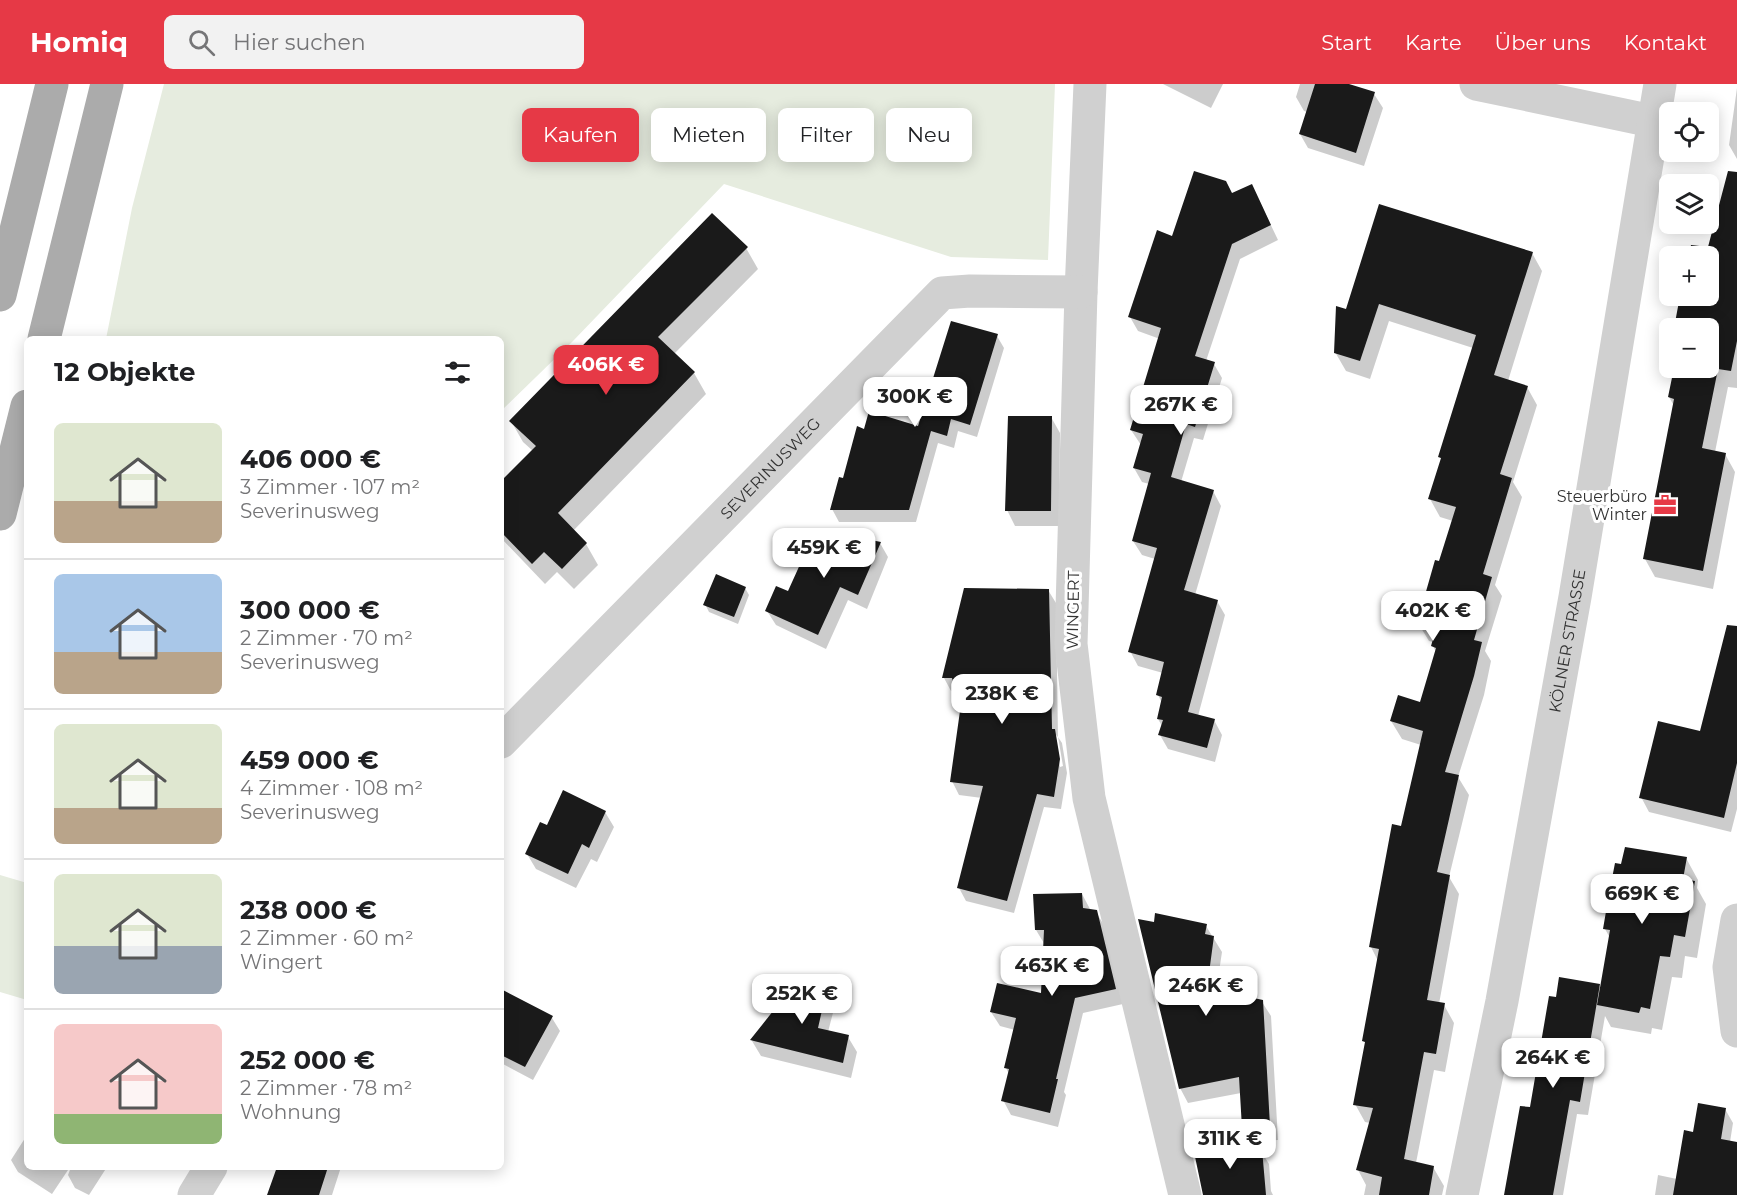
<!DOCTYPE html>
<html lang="de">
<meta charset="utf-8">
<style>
body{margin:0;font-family:Montserrat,sans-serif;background:#f2f2f2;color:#202124;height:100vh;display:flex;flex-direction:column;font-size:22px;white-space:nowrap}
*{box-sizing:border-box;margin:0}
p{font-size:20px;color:#757577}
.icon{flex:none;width:33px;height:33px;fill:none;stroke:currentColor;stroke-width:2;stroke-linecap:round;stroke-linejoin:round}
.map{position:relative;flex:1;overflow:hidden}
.side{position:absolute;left:24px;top:252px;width:480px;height:834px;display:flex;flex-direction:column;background:#fff;border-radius:9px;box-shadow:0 3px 15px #0003}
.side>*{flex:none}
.guide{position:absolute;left:522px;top:24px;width:570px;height:54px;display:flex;gap:12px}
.fabs{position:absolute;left:1659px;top:18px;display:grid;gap:12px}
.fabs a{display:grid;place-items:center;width:60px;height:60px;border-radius:9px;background:#fff;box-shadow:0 3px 15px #0003;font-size:30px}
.price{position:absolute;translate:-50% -51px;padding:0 14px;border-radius:12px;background:#fff;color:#222;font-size:20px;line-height:39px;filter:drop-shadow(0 2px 3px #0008)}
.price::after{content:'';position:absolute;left:50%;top:36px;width:18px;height:14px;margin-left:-9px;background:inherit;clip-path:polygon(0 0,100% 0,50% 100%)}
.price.selected{background:#e63946;color:#fff}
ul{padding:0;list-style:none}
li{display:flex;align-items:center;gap:18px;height:150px;padding:0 30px}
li+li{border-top:2px solid #e0e0e0}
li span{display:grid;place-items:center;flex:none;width:168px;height:120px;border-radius:9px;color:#555}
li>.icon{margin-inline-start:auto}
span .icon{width:72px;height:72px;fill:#fffc;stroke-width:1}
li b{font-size:26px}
h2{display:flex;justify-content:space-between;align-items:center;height:72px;padding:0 30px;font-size:26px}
.chip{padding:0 21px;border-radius:9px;background:#fff;box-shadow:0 3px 15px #0003;font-size:21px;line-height:54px}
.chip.selected{background:#e63946;color:#fff}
header{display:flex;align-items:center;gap:36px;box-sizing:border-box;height:84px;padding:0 30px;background:#e63946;color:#fff}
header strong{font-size:28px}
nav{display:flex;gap:33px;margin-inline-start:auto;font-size:21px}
.search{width:420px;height:54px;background:#f2f2f2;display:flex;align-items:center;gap:15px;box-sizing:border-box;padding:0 21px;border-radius:9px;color:#757577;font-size:22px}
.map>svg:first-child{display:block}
.green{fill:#e6ecdf}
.shadow{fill:#0003;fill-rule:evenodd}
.building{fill:#1a1a1a}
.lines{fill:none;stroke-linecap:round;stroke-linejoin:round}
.minor{stroke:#d0d0d0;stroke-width:33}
.primary{stroke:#ababab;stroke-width:33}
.labels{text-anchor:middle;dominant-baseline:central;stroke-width:6;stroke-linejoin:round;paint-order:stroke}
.street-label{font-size:16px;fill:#333;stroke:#fff}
.poi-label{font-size:16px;fill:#333;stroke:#fff;text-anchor:end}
</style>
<header>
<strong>Homiq</strong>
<div class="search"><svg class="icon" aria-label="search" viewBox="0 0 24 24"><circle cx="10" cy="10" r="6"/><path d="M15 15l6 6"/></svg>Hier suchen</div>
<nav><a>Start</a><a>Karte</a><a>Über uns</a><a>Kontakt</a></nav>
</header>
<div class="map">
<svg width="1737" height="1111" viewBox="0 0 1737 1111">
<rect width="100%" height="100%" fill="#fff"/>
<path class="green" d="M 164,0 L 1055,0 L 1048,176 L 951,173 L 724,100 L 573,257 L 501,327 L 501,255 L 106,255 L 132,124 Z
M 0,791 L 27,799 L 27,916 L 0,908 Z"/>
<path class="shadow" d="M 1163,0 L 1223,0 L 1211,24 Z
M 1300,0 L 1344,0 L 1374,10 L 1383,24 L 1364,82 L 1308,64 L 1300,50 L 1307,28 L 1304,27 L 1296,13 Z
M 1737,4 L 1737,75 L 1729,61 Z
M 1232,110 L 1259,116 L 1278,156 L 1240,175 L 1206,277 L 1214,280 L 1222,294 L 1203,356 L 1194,354 L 1181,398 L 1213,407 L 1221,422 L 1195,511 L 1217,517 L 1225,531 L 1198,632 L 1214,636 L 1222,651 L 1215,678 L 1168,665 L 1160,651 L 1162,642 L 1158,635 L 1162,619 L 1158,611 L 1163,589 L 1138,582 L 1130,567 L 1155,475 L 1142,471 L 1133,457 L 1149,400 L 1142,398 L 1134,384 L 1141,361 L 1131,346 L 1160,255 L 1138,247 L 1130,233 L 1173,154 Z
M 1737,119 L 1737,304 L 1728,303 L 1715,368 L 1725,370 L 1735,388 L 1713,505 L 1655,493 L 1645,475 L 1674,322 L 1669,313 L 1675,284 L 1708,284 L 1708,244 L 1683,244 L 1688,223 L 1696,226 L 1699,212 L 1708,212 L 1707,172 L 1710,160 Z
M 746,164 L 758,185 L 674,270 L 694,289 L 706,310 L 573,447 L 586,460 L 598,481 L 574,505 L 557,488 L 545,500 L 501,454 L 501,399 L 533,367 L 523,358 L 511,337 Z
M 1532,169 L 1542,187 L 1508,297 L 1527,303 L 1537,321 L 1513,398 L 1522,413 L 1495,501 L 1502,512 L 1485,567 L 1491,577 L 1484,611 L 1458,693 L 1469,711 L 1449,793 L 1459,810 L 1439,920 L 1444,921 L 1454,939 L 1445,988 L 1434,986 L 1416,1079 L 1433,1083 L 1444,1102 L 1442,1111 L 1364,1111 L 1366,1101 L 1358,1086 L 1370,1039 L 1365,1038 L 1355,1020 L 1366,960 L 1364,956 L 1378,877 L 1371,863 L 1402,744 L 1421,661 L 1402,655 L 1391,637 L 1421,620 L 1436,568 L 1433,562 L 1434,558 L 1429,557 L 1418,539 L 1453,437 L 1440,433 L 1430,415 L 1442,376 L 1440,373 L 1473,264 L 1389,237 L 1370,295 L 1346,287 L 1335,268 L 1347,227 Z
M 997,252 L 1004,264 L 977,353 L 958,347 L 954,364 L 938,359 L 916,438 L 839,438 L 832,425 L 865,347 L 919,344 Z
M 1051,333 L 1060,349 L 1059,442 L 1015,442 L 1007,426 Z
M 880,459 L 888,473 L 867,525 L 848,516 L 826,565 L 776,541 L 767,527 Z
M 745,504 L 749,511 L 738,540 L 709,528 L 705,520 Z
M 966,506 L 1048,506 L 1056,519 L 1058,653 L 1062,659 L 1067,689 L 1061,725 L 1044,723 L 1014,829 L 966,817 L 959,804 L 982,714 L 959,711 L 952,697 L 962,627 L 957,607 L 951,607 L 944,594 ZM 1054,649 L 1058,653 L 1063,682 L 1060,683 Z
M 1737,565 L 1737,725 L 1731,748 L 1649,728 L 1641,713 L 1701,649 Z
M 605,728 L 614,743 L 597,778 L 591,775 L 576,804 L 536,785 L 527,770 L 548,743 Z
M 1686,774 L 1698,796 L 1697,804 L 1706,820 L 1697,874 L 1685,872 L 1682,894 L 1672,893 L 1662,946 L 1652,944 L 1651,950 L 1611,943 L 1605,932 L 1588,1031 L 1577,1030 L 1563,1111 L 1505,1111 L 1531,1025 L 1557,915 L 1599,902 L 1601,905 L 1610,854 L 1605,845 L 1622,781 Z
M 1082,810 L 1090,825 L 1096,828 L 1105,843 L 1123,920 L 1083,929 L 1064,1008 L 1066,1011 L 1058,1043 L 1011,1031 L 1003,1016 L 1009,990 L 1006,984 L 1015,946 L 1000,942 L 991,928 L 1042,911 L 1045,861 L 1036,846 Z
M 1156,840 L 1206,842 L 1222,868 L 1216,908 L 1262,918 L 1271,932 L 1278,1056 L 1252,1058 L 1243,1043 L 1241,1009 L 1188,1019 L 1180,1004 Z
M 797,899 L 826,905 L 835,921 L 828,948 L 848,953 L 857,968 L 851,994 L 761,972 L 752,957 Z
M 507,910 L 552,934 L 560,947 L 533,996 L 501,979 L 501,921 Z
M 1725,1025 L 1733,1039 L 1730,1058 L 1737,1059 L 1737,1111 L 1655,1111 L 1658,1091 L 1677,1095 L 1694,1050 Z
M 27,1051 L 27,1083 L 70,1083 L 52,1110 L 18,1088 L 11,1076 Z
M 1261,1067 L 1269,1080 L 1271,1107 L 1273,1111 L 1205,1111 Z
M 71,1083 L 107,1083 L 89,1111 L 75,1104 L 68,1091 Z
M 279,1083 L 341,1083 L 332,1111 L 270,1111 Z"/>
<path class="building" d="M 1315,0 L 1349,0 L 1375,8 L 1356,69 L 1299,50 Z
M 1194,87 L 1226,97 L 1232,109 L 1252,100 L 1271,141 L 1232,160 L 1195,272 L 1215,278 L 1195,343 L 1186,340 L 1171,393 L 1214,406 L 1184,506 L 1218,516 L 1188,628 L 1215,635 L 1207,664 L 1158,651 L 1163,636 L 1157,635 L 1162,613 L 1156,611 L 1164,578 L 1128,568 L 1157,464 L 1132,457 L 1151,389 L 1133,384 L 1143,350 L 1130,346 L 1161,244 L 1128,233 L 1157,146 L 1172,152 Z
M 1728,87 L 1737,88 L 1737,257 L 1731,287 L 1718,285 L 1702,364 L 1726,369 L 1703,487 L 1643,475 L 1674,315 L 1668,313 L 1674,284 L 1708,284 L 1708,244 L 1674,244 L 1680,212 L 1708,212 L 1708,172 L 1689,172 L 1691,161 L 1708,163 Z
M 1379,120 L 1533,168 L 1494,291 L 1528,302 L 1500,390 L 1512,394 L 1483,490 L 1492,493 L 1474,556 L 1482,558 L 1474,592 L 1445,688 L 1459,691 L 1437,788 L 1450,791 L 1427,916 L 1445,919 L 1436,970 L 1424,968 L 1404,1075 L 1434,1082 L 1429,1111 L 1379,1111 L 1382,1093 L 1356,1086 L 1373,1024 L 1353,1021 L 1365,958 L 1362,957 L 1379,865 L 1369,863 L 1392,740 L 1401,742 L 1423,647 L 1390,637 L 1398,611 L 1420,618 L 1436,564 L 1431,562 L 1436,545 L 1417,539 L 1435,476 L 1439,477 L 1456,423 L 1428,415 L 1441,374 L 1438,373 L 1476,251 L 1379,220 L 1360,277 L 1334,269 L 1336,222 L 1346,225 Z
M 712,129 L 748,163 L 658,253 L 695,288 L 558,429 L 587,459 L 562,485 L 544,468 L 532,480 L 501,448 L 501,397 L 536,362 L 509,337 Z
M 951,237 L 998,250 L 970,341 L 951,335 L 947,352 L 931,347 L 909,426 L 830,426 L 839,393 L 843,394 L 857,342 L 864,345 L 869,327 L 918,342 Z
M 1008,332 L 1052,332 L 1051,427 L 1005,427 Z
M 820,446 L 881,458 L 858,511 L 840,503 L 818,551 L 765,527 L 776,502 L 788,507 L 807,465 L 811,466 Z
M 716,490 L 746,503 L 734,533 L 703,521 Z
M 964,504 L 1049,505 L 1052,645 L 1055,645 L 1060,675 L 1054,713 L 1037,710 L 1007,817 L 957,804 L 983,702 L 950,698 L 960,627 L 952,594 L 942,594 Z
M 1727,541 L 1737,542 L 1737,679 L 1724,734 L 1639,714 L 1658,637 L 1700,647 Z
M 563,706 L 606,727 L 589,764 L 582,760 L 568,790 L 525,770 L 540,738 L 547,741 Z
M 1625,763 L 1687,773 L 1683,795 L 1695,797 L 1685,853 L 1674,851 L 1670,873 L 1660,872 L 1650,925 L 1641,923 L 1639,929 L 1597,921 L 1610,846 L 1603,845 L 1609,810 L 1615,779 L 1621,780 Z
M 1082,809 L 1083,824 L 1097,826 L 1116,905 L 1075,914 L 1056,995 L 1058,995 L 1050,1029 L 1001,1017 L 1009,985 L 1004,984 L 1016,934 L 990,928 L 997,899 L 1041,909 L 1044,846 L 1035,846 L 1033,810 Z
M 1155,829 L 1207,840 L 1205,850 L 1214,852 L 1207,904 L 1263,916 L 1270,1042 L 1242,1044 L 1239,993 L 1179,1005 L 1138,835 L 1154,838 Z
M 1559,893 L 1600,900 L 1580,1018 L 1570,1016 L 1553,1111 L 1504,1111 L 1520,1022 L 1530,1023 L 1549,912 L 1556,913 Z
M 797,897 L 827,904 L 818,944 L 849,951 L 843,979 L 750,956 Z
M 501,905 L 553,932 L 525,983 L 501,971 Z
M 1698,1019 L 1726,1024 L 1721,1055 L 1737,1058 L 1737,1111 L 1673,1111 L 1684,1046 L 1693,1048 Z
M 1212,1059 L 1262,1065 L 1266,1111 L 1203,1111 L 1193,1063 Z
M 277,1083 L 328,1083 L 319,1111 L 267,1111 Z"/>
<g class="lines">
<g class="minor">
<path d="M 1090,0 L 1081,208 L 1071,560 L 1089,714 L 1185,1111"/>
<path d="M 1476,0 L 1652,37"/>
<path id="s1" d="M 501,658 L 942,209 L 970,207 L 1081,208"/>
<path d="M 1737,836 L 1729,883 L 1737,947"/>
<path d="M 194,1111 L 211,1083"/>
<path id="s2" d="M 1462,1111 L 1502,917 L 1575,513 L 1660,0"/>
</g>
<path class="primary" d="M 0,211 L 52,0
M 44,255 L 107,0
M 0,430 L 27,322"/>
</g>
<defs>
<g id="office-bare" transform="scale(1.8)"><path d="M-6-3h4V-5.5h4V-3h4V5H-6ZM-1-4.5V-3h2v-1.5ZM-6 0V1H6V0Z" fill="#e63946" stroke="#fff" stroke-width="2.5" paint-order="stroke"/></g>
</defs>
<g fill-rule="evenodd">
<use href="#office-bare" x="1665" y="421"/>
</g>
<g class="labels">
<g class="street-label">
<text stroke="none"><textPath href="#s1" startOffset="384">SEVERINUSWEG</textPath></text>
<text transform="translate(1073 526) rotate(-89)">WINGERT</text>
<text stroke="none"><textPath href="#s2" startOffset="564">KÖLNER STRASSE</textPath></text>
</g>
<g class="poi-label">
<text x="1647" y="412">Steuerbüro<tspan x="1647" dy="18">Winter</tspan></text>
</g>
</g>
</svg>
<div class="fabs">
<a><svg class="icon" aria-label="locate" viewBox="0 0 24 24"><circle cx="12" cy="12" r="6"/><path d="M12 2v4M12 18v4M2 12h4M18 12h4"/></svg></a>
<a><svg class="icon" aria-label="layers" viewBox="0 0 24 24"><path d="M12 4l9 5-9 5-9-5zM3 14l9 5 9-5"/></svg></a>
<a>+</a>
<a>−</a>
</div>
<b class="price selected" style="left:606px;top:312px">406K €</b>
<b class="price" style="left:915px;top:344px">300K €</b>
<b class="price" style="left:1181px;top:352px">267K €</b>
<b class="price" style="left:824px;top:495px">459K €</b>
<b class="price" style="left:1433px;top:558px">402K €</b>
<b class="price" style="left:1002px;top:641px">238K €</b>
<b class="price" style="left:1642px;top:841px">669K €</b>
<b class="price" style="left:1052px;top:913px">463K €</b>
<b class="price" style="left:1206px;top:933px">246K €</b>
<b class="price" style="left:802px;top:941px">252K €</b>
<b class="price" style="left:1553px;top:1005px">264K €</b>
<b class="price" style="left:1230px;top:1086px">311K €</b>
<div class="guide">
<a class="chip selected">Kaufen</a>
<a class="chip">Mieten</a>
<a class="chip">Filter</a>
<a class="chip">Neu</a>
</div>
<section class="side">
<h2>12 Objekte<svg class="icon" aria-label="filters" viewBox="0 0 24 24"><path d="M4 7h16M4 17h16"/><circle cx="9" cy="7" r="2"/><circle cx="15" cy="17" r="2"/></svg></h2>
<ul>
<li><span style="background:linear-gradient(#dfe7d0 65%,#b9a48a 0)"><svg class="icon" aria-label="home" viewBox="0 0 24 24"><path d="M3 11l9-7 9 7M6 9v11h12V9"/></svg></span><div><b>406 000 €</b><p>3 Zimmer · 107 m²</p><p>Severinusweg</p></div></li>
<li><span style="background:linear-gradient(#a9c7e8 65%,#b9a48a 0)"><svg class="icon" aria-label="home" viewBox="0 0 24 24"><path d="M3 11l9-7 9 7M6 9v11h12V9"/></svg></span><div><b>300 000 €</b><p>2 Zimmer · 70 m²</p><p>Severinusweg</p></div></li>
<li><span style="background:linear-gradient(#dfe7d0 70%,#b9a48a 0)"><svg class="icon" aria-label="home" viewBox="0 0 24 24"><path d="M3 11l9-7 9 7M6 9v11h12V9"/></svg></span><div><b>459 000 €</b><p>4 Zimmer · 108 m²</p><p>Severinusweg</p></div></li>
<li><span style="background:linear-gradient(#dfe7d0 60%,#9aa5b1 0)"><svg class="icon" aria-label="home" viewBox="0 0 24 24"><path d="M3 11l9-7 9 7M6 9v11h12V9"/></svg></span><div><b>238 000 €</b><p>2 Zimmer · 60 m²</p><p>Wingert</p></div></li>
<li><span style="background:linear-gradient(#f6c9c9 75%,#8fb573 0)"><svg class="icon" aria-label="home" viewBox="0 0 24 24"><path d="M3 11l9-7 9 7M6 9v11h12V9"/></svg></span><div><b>252 000 €</b><p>2 Zimmer · 78 m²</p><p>Wohnung</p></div></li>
</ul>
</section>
</div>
